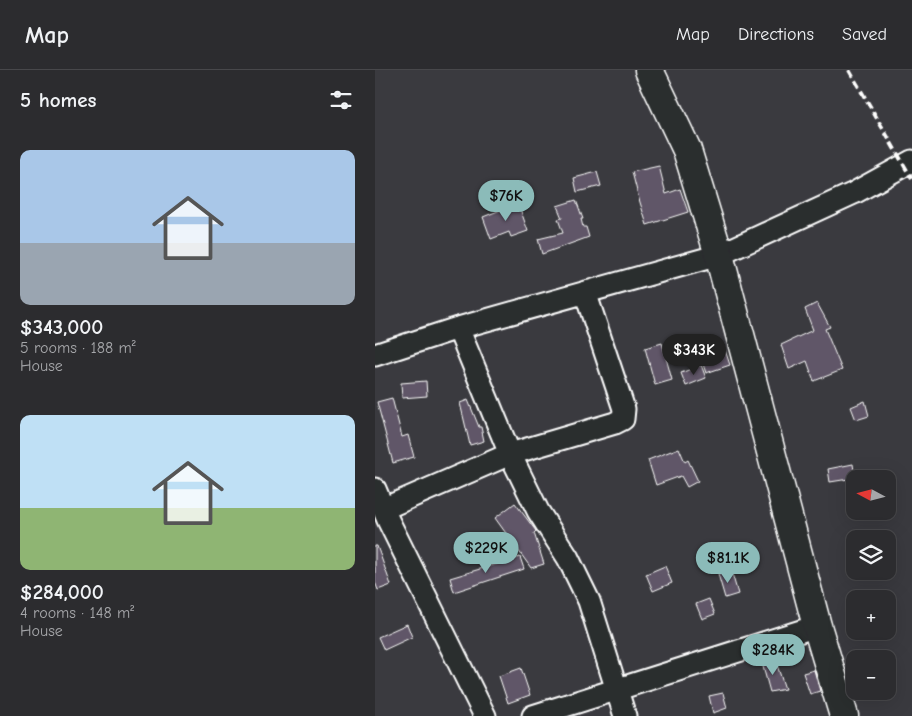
<!DOCTYPE html>
<meta charset="utf-8">
<style>
body{margin:0;font-family:"Comic Neue",sans-serif;background:#343437;color:#f1f3f6;height:100vh;display:flex;flex-direction:column;font-size:19px;white-space:nowrap}
*{box-sizing:border-box;margin:0}
p{font-size:16px;color:#a6a7aa}
.icon{flex:none;width:28px;height:28px;fill:none;stroke:currentColor;stroke-width:2;stroke-linecap:round;stroke-linejoin:round}
.map{position:relative;flex:1;overflow:hidden}
.sheet{display:flex;flex-direction:column;background:#2c2c2f;width:375px}
.sheet>*{flex:none}
.needle{width:32px;rotate:277deg}
.controls{position:absolute;left:471px;top:400px;display:grid;gap:10px}
.controls a{display:grid;place-items:center;width:50px;height:50px;border-radius:10px;background:#2c2c2f;box-shadow:0 5px 20px #0002,0 0 0 1px #48484b;font-size:25px}
.price{position:absolute;translate:-50% -42px;padding:0 11px;border-radius:18px;background:#8bbbb9;color:#111;font-size:16px;line-height:32px;filter:drop-shadow(0 1px 2px #0008)}
.price::after{content:'';position:absolute;left:50%;top:30px;width:15px;height:11px;margin-left:-8px;background:inherit;clip-path:polygon(0 0,100% 0,50% 100%)}
.price.on{background:#222;color:#fff}
ul{padding:0;list-style:none}
li{display:grid;align-content:center;gap:10px;height:265px;padding:0 20px}
li span{display:grid;place-items:center;height:155px;border-radius:10px;color:#555}
li>.icon{margin-inline-start:auto}
span .icon{width:90px;height:90px;fill:#fffc;stroke-width:1}
li b{font-size:21px}
h2{display:flex;justify-content:space-between;align-items:center;height:60px;padding:0 20px;font-size:21px}
header{display:flex;align-items:center;gap:30px;box-sizing:border-box;height:70px;padding:0 25px;background:#2c2c2f;border-bottom:1px solid #48484b}
header strong{font-size:24px}
nav{display:flex;gap:28px;margin-inline-start:auto;font-size:18px}
main{display:flex;flex:1;min-height:0}
.map>svg:first-child{display:block}
.building{fill:#615767;stroke:#fff}
.lines{fill:none;stroke-linecap:round;stroke-linejoin:round}
.street-casing{stroke:#fff;stroke-width:25}
.secondary-casing{stroke:#fff;stroke-width:31}
.street{stroke:#2a2d2e;stroke-width:21}
.secondary{stroke:#2a2d2e;stroke-width:28}
.rail{stroke:#fff;stroke-width:4;stroke-dasharray:8 4;stroke-linecap:butt}
</style>
<header>
<strong>Map</strong>
<nav><a>Map</a><a>Directions</a><a>Saved</a></nav>
</header>
<main>
<section class="sheet">
<h2>5 homes<svg class="icon" aria-label="filters" viewBox="0 0 24 24"><path d="M4 7h16M4 17h16"/><circle cx="9" cy="7" r="2"/><circle cx="15" cy="17" r="2"/></svg></h2>
<ul>
<li><span style="background:linear-gradient(#a9c7e8 60%,#9aa5b1 0)"><svg class="icon" aria-label="home" viewBox="0 0 24 24"><path d="M3 11l9-7 9 7M6 9v11h12V9"/></svg></span><div><b>$343,000</b><p>5 rooms · 188 m²</p><p>House</p></div></li>
<li><span style="background:linear-gradient(#bfe0f5 60%,#8fb573 0)"><svg class="icon" aria-label="home" viewBox="0 0 24 24"><path d="M3 11l9-7 9 7M6 9v11h12V9"/></svg></span><div><b>$284,000</b><p>4 rooms · 148 m²</p><p>House</p></div></li>
</ul>
</section>
<div class="map">
<svg width="537" height="646" viewBox="0 0 537 646">
<rect width="100%" height="100%" fill="#3a3a3f"/>
<filter id="ink" filterUnits="userSpaceOnUse"><feTurbulence type="fractalNoise" baseFrequency=".02" numOctaves="2"/><feDisplacementMap in="SourceGraphic" scale="10" xChannelSelector="R" yChannelSelector="G"/><feConvolveMatrix kernelMatrix="1 2 1 2 8 2 1 2 1" color-interpolation-filters="sRGB"/></filter>
<g filter="url(#ink)">
<path class="building" d="M 284,96 L 291,124 L 305,119 L 313,142 L 272,155 L 264,129 L 257,102 Z
M 222,102 L 226,116 L 202,122 L 199,108 Z
M 201,130 L 208,149 L 206,149 L 208,157 L 211,157 L 214,167 L 167,184 L 163,169 L 188,163 L 183,149 L 187,148 L 182,136 Z
M 143,133 L 153,161 L 136,167 L 134,162 L 116,169 L 108,147 Z
M 442,233 L 455,257 L 450,259 L 467,300 L 439,311 L 432,291 L 414,299 L 406,275 L 438,260 L 430,239 Z
M 287,273 L 297,310 L 280,315 L 270,278 Z
M 348,274 L 355,295 L 331,303 L 324,282 Z
M 326,295 L 331,308 L 311,316 L 306,303 Z
M 51,311 L 52,326 L 27,328 L 26,313 Z
M 17,328 L 27,367 L 33,365 L 39,387 L 18,393 L 2,332 Z
M 93,330 L 104,357 L 106,357 L 109,371 L 95,375 L 85,333 Z
M 490,331 L 494,346 L 481,350 L 476,337 Z
M 304,378 L 310,392 L 313,390 L 323,411 L 312,417 L 306,406 L 281,415 L 273,390 Z
M 478,394 L 480,408 L 455,412 L 453,399 Z
M 140,433 L 161,461 L 159,463 L 169,494 L 156,498 L 120,448 Z
M 0,476 L 2,476 L 16,515 L 3,520 L 0,512 Z
M 145,487 L 149,499 L 79,522 L 75,508 Z
M 290,496 L 297,513 L 278,521 L 271,504 Z
M 356,500 L 363,524 L 350,528 L 343,504 Z
M 334,529 L 340,544 L 327,549 L 321,534 Z
M 32,554 L 37,567 L 9,580 L 3,567 Z
M 400,589 L 410,619 L 395,622 L 387,593 Z
M 146,598 L 155,625 L 133,633 L 124,606 Z
M 439,600 L 445,621 L 435,624 L 428,603 Z
M 348,623 L 352,638 L 338,643 L 334,626 Z"/>
<g class="lines">
<g class="street-casing">
<path id="street" d="M 83,258 L 135,384 L 163,441 L 193,488 L 214,531 L 250,646
M 0,285 L 83,258 L 344,185 L 479,123 L 537,91
M 0,419 L 13,450 L 110,646
M 8,439 L 135,384 L 240,353 L 248,349 L 249,339 L 210,222
M 158,646 L 442,556"/>
</g>
<g class="secondary-casing">
<path id="secondary" d="M 274,0 L 312,80 L 344,185 L 442,556 L 469,646"/>
</g>
<use href="#street" class="street"/>
<use href="#secondary" class="secondary"/>
<path class="rail" d="M 474,0 L 537,109"/>
</g>
</g>
</svg>
<div class="controls">
<a><svg class="needle" viewBox="-14 -14 28 28"><path d="M0-13l5 13h-10z" fill="#e53935"/><path d="M0 13l5-13h-10z" fill="#a6a7aa"/></svg></a>
<a><svg class="icon" aria-label="layers" viewBox="0 0 24 24"><path d="M12 4l9 5-9 5-9-5zM3 14l9 5 9-5"/></svg></a>
<a>+</a>
<a>−</a>
</div>
<b class="price" style="left:131px;top:152px">$76K</b>
<b class="price on" style="left:319px;top:306px">$343K</b>
<b class="price" style="left:111px;top:504px">$229K</b>
<b class="price" style="left:353px;top:514px">$81.1K</b>
<b class="price" style="left:398px;top:606px">$284K</b>
</div>
</main>
